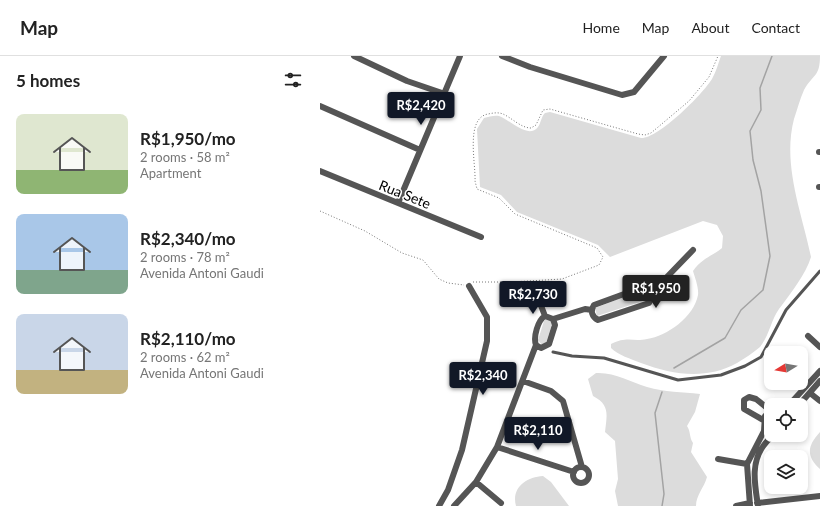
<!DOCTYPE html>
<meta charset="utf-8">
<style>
body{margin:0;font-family:Lato,sans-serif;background:#f2f2f2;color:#222;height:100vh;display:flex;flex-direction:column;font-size:15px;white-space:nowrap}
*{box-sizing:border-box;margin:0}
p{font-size:13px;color:#767676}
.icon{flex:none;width:22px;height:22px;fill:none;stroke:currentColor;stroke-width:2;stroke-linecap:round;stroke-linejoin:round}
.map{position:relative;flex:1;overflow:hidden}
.drawer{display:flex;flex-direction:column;background:#fff;width:320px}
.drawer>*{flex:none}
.needle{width:26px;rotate:259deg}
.controls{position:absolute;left:444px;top:290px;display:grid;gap:8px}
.controls a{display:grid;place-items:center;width:44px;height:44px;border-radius:8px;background:#fff;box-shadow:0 2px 6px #0003;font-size:20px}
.price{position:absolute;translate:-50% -34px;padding:0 9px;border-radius:4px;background:#111827;color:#fff;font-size:13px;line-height:26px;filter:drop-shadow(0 1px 2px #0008)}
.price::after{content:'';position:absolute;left:50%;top:24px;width:12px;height:9px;margin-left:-6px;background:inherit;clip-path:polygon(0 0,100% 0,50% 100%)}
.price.on{background:#222;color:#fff}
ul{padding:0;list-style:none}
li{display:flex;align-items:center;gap:12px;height:100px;padding:0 16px}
li span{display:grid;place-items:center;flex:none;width:112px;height:80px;border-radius:8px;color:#555}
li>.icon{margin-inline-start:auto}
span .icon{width:48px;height:48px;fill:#fffc;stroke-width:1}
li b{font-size:17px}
h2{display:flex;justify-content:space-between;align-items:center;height:48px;padding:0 16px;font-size:17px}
header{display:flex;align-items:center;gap:24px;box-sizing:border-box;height:56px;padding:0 20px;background:#fff;border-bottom:1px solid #e0e0e0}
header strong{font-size:19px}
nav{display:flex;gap:22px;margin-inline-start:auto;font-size:14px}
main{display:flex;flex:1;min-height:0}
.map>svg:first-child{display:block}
.green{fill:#dcdcdc}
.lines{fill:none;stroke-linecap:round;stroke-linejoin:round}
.stream{stroke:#a3a3a3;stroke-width:1.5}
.path{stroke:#777;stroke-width:1;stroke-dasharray:1 2;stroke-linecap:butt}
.lane{stroke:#555;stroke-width:3}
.street{stroke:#555;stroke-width:6}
.labels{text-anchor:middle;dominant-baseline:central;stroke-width:3;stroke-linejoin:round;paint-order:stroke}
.street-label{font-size:14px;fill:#000;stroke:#fff}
</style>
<header>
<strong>Map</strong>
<nav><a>Home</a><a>Map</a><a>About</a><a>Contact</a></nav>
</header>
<main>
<section class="drawer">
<h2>5 homes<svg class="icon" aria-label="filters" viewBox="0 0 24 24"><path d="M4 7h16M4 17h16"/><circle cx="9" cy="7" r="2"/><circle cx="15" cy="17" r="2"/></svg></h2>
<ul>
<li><span style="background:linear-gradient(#dfe7d0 70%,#8fb573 0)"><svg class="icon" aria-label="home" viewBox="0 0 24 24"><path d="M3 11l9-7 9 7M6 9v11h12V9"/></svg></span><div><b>R$1,950/mo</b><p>2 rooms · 58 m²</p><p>Apartment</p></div></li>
<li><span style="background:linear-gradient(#a9c7e8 70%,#7fa58c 0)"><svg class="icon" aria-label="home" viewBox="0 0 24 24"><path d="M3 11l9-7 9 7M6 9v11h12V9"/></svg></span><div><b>R$2,340/mo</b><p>2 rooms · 78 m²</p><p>Avenida Antoni Gaudi</p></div></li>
<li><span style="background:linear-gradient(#c9d6e8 70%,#c2b280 0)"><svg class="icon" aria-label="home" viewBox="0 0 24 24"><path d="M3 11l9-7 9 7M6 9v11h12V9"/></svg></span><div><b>R$2,110/mo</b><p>2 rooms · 62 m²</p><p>Avenida Antoni Gaudi</p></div></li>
</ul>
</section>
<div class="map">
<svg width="500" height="450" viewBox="0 0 500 450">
<rect width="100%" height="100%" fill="#fff"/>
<path class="green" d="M 401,0 L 500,0 C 500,21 493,18 484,34 C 480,43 477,54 474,63 C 462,109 482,157 491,201 C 486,218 470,238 459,253 C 451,264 449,280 440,291 C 433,297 425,302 417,307 C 386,324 353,319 321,307 C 311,303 298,299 291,292 L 291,288 C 307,280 313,286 327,283 C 347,280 374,261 378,239 C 379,232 375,222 373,215 C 382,202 391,201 402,192 L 403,180 L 397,169 L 383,165 L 290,201 L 278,189 L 197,156 L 181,139 L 160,131 L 157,73 L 164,62 C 169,61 174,59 179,60 C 189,63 208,84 218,71 C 221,67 221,61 225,57 L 230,56 L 321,82 C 338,83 382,39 392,23 C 396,16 398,8 401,0 Z
M 326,233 L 327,233 L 329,243 L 277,260 L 275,252 Z
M 226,263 L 231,265 L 232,268 L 226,287 L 222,289 L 218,284 L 224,265 Z
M 276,317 C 295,316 310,326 327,331 C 345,336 362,336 380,338 L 375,356 L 367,370 C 371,376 369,381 373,387 L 371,396 L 387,421 C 384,432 376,439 376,450 L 298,450 L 295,435 L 298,423 L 295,385 L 285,376 C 287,358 290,349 273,340 L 268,323 Z
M 500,376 L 500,413 C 486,400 487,390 500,376 Z
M 223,420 L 231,426 L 249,450 L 196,450 C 191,432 206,421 223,420 Z"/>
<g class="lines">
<path class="stream" d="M 354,312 L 405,282 L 421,254 L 443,234 L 450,200 L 441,135 L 433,104 L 430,75 L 441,54 L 440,32 L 452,0
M 342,336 L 335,357 L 344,438 L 342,450"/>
<path class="path" d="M 0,155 L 45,175 L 82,197 L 103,204 L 119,223 L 128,227 L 144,229
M 153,226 L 192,226 L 242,223 L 279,209 L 283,201 L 277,192 L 195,158 L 179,142 L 157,133 L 155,125 C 156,108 145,62 168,58 C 173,57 178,56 183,58 C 192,62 201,72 211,72 L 216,69 L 223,54 L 230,53 L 318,78 L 325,79 L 331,77 L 369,45 L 389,21 L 398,0"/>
<path class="lane" d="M 233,296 L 252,300 L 284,302 L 358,324 L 401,319 L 425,310 L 441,301 L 466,254 L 500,215"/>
<path class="street" d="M 34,0 L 87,25 L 125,38
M 182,0 L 210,11 L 302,39 L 314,36 L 344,0
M 0,50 L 100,94
M 499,96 L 500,96
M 0,115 L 161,181
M 499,131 L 500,131
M 78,147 L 140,0
M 326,230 L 331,233 L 333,239 L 329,247 L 278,264 C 272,261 270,255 274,249 Z
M 329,231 L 345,223 L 373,194
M 215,234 L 225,260
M 225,260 L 233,263 L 235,269 L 229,288 L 221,292 L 216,289 C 213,281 218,264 225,260 Z
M 233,263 L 265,253 L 272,254
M 488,280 L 500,291
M 203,325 L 231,335 L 243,345 L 262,411
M 490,337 L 500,345
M 469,349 L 500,315
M 479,349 L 500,325
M 443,364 L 424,353 L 424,344 L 429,341 L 436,343 L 451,355
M 177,391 L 254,416
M 398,403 L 427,408
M253 419a8 8 0 1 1 16 0a8 8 0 1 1-16 0Z
M 156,426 L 181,447
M 437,447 L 500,440
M 119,450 L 128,434 L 142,394 L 167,285 L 167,261 L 149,230
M 134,450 L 156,426 L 177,391 L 216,289
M 416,450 L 430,447
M 430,450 L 427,408 L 444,375 L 445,360 L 451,355
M 438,450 C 435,429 430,407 444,389 C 448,384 450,381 456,379"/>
</g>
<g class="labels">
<g class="street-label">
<text transform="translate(85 138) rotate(22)">Rua Sete</text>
</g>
</g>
</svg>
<div class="controls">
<a><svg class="needle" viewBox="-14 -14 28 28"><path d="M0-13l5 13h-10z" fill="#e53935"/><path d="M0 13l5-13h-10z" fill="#767676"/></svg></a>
<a><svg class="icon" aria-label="locate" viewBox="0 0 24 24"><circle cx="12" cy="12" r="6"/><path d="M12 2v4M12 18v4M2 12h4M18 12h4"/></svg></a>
<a><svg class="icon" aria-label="layers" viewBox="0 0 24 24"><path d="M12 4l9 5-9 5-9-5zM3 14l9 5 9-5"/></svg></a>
</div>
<b class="price" style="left:101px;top:70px">R$2,420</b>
<b class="price on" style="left:336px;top:253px">R$1,950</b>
<b class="price" style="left:213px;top:259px">R$2,730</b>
<b class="price" style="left:163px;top:340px">R$2,340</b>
<b class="price" style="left:218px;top:395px">R$2,110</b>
</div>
</main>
